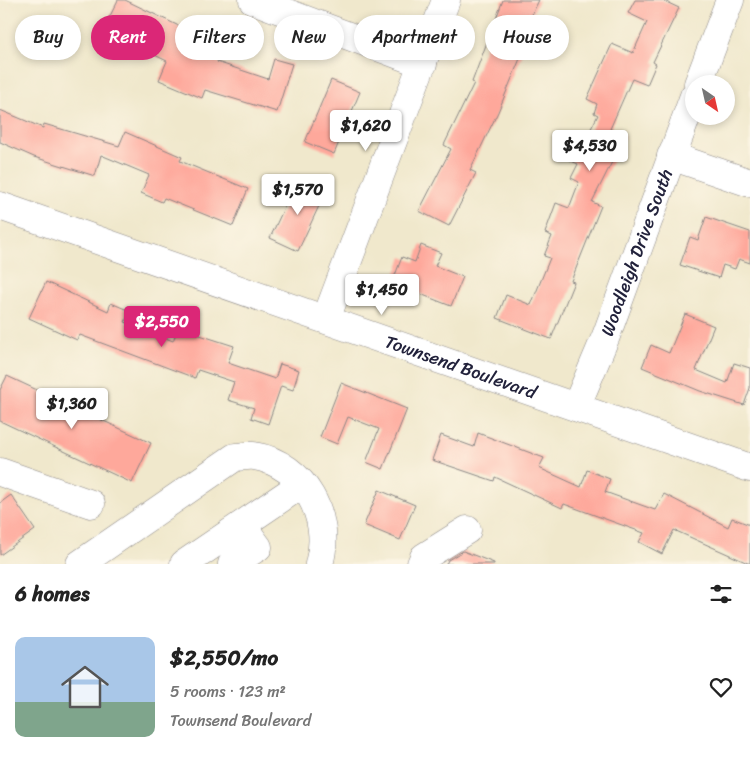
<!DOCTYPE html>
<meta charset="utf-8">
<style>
body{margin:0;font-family:Sriracha,sans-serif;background:#f6f6f6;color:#222;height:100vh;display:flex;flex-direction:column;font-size:19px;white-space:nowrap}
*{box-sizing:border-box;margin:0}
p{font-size:16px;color:#767676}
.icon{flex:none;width:28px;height:28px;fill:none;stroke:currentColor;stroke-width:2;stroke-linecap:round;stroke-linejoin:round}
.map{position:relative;height:564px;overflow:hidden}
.drawer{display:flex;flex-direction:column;background:#fff;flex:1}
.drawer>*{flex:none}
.top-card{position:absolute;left:15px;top:15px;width:720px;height:45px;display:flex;gap:10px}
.needle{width:32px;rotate:146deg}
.controls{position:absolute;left:685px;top:75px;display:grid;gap:10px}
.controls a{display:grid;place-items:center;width:50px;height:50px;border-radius:50%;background:#fff;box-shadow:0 2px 8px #0003;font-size:25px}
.price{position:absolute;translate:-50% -42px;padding:0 11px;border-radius:5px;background:#fff;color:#222;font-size:16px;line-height:32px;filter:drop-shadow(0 1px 2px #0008)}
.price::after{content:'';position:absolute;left:50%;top:30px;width:15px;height:11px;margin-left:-8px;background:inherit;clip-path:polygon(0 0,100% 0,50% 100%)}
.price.current{background:#db2777;color:#fff}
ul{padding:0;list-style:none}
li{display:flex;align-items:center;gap:15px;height:125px;padding:0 15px}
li+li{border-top:1px solid #e0e0e0}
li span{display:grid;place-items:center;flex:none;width:140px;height:100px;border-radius:10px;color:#555}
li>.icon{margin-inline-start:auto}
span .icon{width:60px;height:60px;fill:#fffc;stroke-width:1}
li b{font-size:21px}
h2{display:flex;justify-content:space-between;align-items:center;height:60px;padding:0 15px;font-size:21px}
.chip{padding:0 18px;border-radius:22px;background:#fff;box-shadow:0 2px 8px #0003;font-size:18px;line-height:45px}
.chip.current{background:#db2777;color:#fff}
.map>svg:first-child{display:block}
.building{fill:#fea89b}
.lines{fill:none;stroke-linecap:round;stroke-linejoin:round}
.minor-casing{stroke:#898584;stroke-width:29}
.minor{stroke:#fff;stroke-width:28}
.labels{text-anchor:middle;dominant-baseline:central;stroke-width:4;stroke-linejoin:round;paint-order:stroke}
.street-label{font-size:18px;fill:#22223b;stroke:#fcf5e5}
</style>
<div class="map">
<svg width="750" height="564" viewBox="0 0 750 564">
<rect width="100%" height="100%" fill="#fcf5e5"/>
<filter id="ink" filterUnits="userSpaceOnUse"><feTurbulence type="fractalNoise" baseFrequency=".02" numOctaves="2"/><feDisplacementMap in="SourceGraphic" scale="10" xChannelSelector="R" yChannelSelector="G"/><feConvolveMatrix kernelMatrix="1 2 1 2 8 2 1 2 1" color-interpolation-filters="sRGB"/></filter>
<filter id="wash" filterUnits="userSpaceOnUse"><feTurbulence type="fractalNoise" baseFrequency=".0096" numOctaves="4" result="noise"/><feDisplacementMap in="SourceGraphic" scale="20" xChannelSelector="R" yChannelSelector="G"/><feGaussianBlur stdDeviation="1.12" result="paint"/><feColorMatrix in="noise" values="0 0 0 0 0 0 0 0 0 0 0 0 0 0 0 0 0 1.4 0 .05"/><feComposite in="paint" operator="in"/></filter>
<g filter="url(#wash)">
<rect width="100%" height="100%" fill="#f0e8cc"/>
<g id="blocks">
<path class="building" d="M 118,0 L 125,0 L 181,27 L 182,24 L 201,32 L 194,49 L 218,59 L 217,62 L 268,79 L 274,59 L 292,64 L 277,112 L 205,90 L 202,98 L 159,80 L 167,61 L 103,30 Z
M 503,0 L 539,0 L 519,41 L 526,44 L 498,112 L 470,170 L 476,173 L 449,226 L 419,211 L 451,149 L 444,145 L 474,83 L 472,82 Z
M 635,0 L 662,0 L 679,8 L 653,62 L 656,64 L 647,85 L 632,79 L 610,129 L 625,136 L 592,202 L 601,206 L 571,281 L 574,282 L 551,339 L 497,318 L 506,295 L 531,305 L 550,258 L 544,256 L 552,236 L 545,233 L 556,203 L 569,208 L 579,182 L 571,178 L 578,164 L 567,159 L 574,144 L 581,148 L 598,115 L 594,113 L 597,104 L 587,99 L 612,44 L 633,53 L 647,22 L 628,13 Z
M 331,80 L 360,92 L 334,154 L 305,142 Z
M 0,110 L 43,128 L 44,124 L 119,146 L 125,132 L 182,157 L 180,161 L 248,189 L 233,226 L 164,198 L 162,202 L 141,193 L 149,175 L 101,155 L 95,176 L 34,157 L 0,142 Z
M 297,180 L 325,193 L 298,251 L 270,238 Z
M 706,217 L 750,232 L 750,263 L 739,259 L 735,269 L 723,265 L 719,278 L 680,265 L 690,237 L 698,240 Z
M 421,245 L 441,253 L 435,266 L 463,277 L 451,306 L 392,283 L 402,257 L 415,262 Z
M 46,282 L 108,311 L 111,303 L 130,311 L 125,322 L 173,341 L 178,328 L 234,346 L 228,363 L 275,379 L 280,364 L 299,370 L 293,390 L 281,386 L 268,424 L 251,418 L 254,408 L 228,400 L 234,382 L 198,370 L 195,378 L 80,335 L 77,340 L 29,318 Z
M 685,314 L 714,326 L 696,370 L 727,383 L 734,363 L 750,368 L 750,388 L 744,405 L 700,391 L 642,367 L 651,345 L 669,353 Z
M 7,376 L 151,443 L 132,483 L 0,421 L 0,390 Z
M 341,383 L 407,409 L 383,469 L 366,462 L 379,429 L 348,417 L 337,444 L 320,437 Z
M 478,433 L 544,458 L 539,468 L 581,487 L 587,470 L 610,479 L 605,492 L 655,510 L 664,494 L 728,527 L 732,518 L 750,525 L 750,564 L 674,530 L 662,554 L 639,542 L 644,533 L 564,504 L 562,508 L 495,477 L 494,481 L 432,460 L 441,435 L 474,447 Z
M 379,490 L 415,505 L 400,540 L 364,525 Z
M 11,495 L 35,530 L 0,555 L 0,503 Z
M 463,551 L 494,563 L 494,564 L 446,564 L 448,560 Z"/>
</g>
</g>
<g filter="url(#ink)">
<use href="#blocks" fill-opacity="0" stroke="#898584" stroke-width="1"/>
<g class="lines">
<g class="minor-casing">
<g id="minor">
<path d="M 253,0 L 423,64"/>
<path d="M 698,84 L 730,0"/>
<path d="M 671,156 L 750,183"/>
<path id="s1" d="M 0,206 L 750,468"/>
<path d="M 326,319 L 446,0"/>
<path id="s2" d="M 576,407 L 606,336 L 694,96"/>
<path d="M 0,472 L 91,504"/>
<path d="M 80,564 L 235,457 C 241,457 248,455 254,456 C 304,464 333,518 319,564"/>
<path d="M 184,564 L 302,484"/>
<path d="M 232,564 L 258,547 L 242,525"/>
<path d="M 421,564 L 424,557 L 467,530"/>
</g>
</g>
<use href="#minor" class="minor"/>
</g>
</g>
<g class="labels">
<g class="street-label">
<text stroke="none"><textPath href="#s2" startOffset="166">Woodleigh Drive South</textPath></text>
<text stroke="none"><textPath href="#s1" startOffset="488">Townsend Boulevard</textPath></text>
</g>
</g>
</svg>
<div class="controls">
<a><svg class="needle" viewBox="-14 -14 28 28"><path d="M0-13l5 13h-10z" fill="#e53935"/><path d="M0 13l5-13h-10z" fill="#767676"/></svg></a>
</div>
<b class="price" style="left:366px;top:152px">$1,620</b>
<b class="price" style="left:590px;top:172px">$4,530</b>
<b class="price" style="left:298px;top:216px">$1,570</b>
<b class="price" style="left:382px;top:316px">$1,450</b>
<b class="price current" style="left:162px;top:348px">$2,550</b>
<b class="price" style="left:72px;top:430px">$1,360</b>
<div class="top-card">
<a class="chip">Buy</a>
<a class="chip current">Rent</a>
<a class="chip">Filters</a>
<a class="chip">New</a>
<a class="chip">Apartment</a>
<a class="chip">House</a>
</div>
</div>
<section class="drawer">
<h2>6 homes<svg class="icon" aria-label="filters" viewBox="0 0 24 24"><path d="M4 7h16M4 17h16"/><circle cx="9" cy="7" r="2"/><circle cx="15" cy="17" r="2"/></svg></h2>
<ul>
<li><span style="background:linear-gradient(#a9c7e8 65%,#7fa58c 0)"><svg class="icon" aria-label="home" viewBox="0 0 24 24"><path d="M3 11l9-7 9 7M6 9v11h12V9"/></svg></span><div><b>$2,550/mo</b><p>5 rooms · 123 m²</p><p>Townsend Boulevard</p></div><svg class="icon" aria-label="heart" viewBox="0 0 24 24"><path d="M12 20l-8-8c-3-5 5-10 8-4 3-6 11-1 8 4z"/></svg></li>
</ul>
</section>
